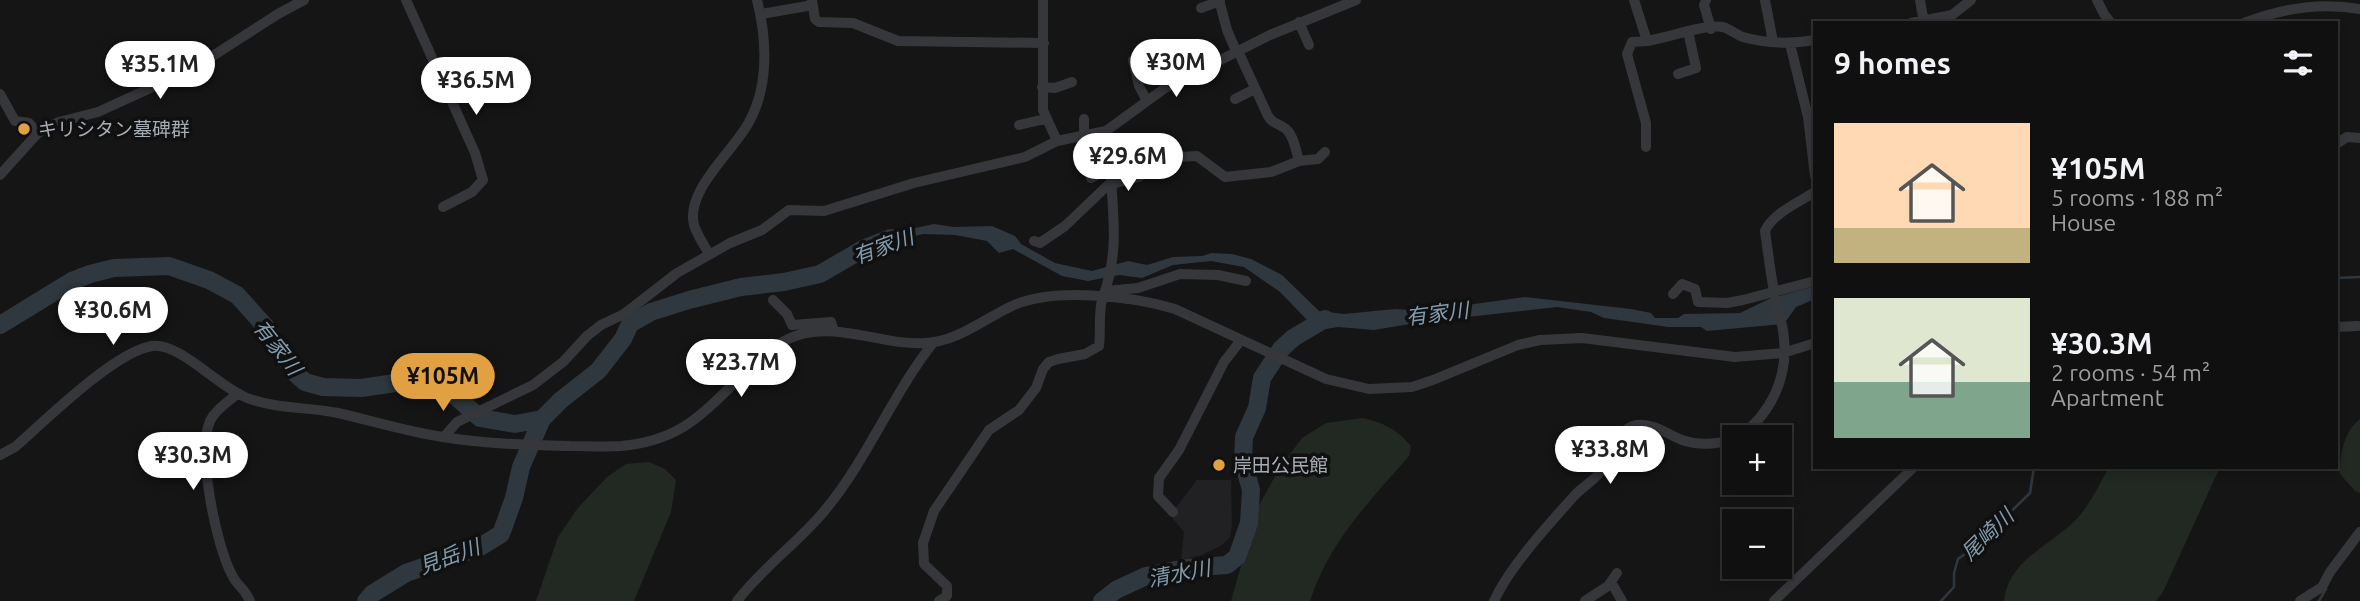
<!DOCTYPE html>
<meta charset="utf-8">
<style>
body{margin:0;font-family:Ubuntu,"Noto Sans JP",sans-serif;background:#191919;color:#f1f3f6;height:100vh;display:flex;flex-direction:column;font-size:26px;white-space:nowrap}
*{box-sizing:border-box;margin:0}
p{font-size:23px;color:#9c9d9f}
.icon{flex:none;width:38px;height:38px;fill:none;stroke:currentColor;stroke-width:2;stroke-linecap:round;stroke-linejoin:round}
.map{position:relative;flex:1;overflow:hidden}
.panel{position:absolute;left:1813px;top:21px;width:525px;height:448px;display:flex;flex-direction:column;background:#101010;border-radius:0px;box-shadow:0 4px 10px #0003,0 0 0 2px #303030}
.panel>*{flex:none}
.buttons{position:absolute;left:1722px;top:425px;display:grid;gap:14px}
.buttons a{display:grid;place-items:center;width:70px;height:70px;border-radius:0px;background:#101010;box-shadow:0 4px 10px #0003,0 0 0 2px #303030;font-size:35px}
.price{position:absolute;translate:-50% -60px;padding:0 16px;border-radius:24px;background:#fff;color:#222;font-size:23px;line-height:46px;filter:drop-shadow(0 2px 4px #0008)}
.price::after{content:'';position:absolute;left:50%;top:42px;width:21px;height:16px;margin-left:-10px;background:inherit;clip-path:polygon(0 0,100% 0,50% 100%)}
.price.current{background:#e1a142;color:#111}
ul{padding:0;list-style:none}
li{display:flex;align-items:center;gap:21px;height:175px;padding:0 21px}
li span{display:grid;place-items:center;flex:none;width:196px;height:140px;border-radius:0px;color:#555}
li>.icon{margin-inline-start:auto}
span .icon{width:84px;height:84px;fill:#fffc;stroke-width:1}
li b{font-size:30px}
h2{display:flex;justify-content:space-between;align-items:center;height:84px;padding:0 21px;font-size:30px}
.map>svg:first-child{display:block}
.built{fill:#212123}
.green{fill:#212922}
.water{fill:#2f383e}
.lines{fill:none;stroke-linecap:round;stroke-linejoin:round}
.stream{stroke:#2f383e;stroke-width:2.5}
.river{stroke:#2f383e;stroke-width:18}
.minor{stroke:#36373b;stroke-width:10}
.poi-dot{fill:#e1a142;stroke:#101011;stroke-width:2.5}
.labels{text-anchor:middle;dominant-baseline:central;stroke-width:7;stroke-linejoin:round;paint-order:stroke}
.poi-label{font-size:19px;fill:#a8adb5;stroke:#101011;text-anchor:start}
.water-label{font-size:21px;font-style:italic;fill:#829cad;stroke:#101011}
</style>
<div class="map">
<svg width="2360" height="601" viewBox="0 0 2360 601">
<rect width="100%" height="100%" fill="#151516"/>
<path class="built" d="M 1197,480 L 1231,480 L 1232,524 L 1230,537 L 1222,545 L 1202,555 L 1181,560 L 1184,532 L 1170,515 Z"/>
<path class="green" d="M 1363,418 C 1384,423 1397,429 1411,446 L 1409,456 C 1369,502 1329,542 1310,601 L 1231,601 L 1258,507 L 1279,469 L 1302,438 L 1326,423 Z
M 2360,419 L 2360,493 L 2355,491 L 2340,474 C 2340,454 2344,431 2360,419 Z
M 649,462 L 665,469 L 676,480 L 671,512 L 634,601 L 536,601 L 558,537 L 577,509 L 607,477 L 626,464 Z
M 2109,467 L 2220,467 L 2163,592 L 2156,601 L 2004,601 C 2009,556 2056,545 2081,514 C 2092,500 2100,483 2109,467 Z"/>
<path class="water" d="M 934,224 L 954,227 L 992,226 L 1015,236 L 1021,244 L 1055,263 L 1092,271 L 1128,261 L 1147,265 L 1173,257 L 1202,256 L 1211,253 L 1232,254 L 1251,259 L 1282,275 L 1319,311 L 1344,314 L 1395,309 L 1424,311 L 1453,303 L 1467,305 L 1525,297 L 1631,309 L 1651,313 L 1655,318 L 1678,318 L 1684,314 L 1740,313 L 1769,299 L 1815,286 L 1815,299 L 1796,307 L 1784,324 L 1707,331 L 1701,327 L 1668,327 L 1633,322 L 1604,318 L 1591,312 L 1557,307 L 1422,322 L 1374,330 L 1338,327 L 1326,329 L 1308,321 L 1280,292 L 1244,267 L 1211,261 L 1173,265 L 1142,278 L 1119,275 L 1088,281 L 1062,276 L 1013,249 L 999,253 L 987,241 L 955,235 L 923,234 L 860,249 L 896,232 Z"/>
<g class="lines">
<path class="stream" d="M 2336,278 L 2360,277
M 1941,601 L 1954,587 L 1954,573 L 1958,559 L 1976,546 L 2030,493 L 2034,467
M 2319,601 L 2326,589"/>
<path class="river" d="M 0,325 L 72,281 L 90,274 L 114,268 L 169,266 L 209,280 L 237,295 L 265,326 L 295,373 L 305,382 L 323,387 L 361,388 L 409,381 L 429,381 L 445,387 L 480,418 L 515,424 L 542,419 L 561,400 L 598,371 L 623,339 L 630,324 L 651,312 L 689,300 L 741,287 L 784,282 L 820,274 L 863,249 L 891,238
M 366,601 L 372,594 L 406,573 L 480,547 L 501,534 L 514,498 L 521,467 L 542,419
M 1102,601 L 1116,590 L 1146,576 L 1186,568 L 1227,565 L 1237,557 L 1249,523 L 1251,490 L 1243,461 L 1244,437 L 1257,408 L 1262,378 L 1281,349 L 1293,338 L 1325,319"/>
<path class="minor" d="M 406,0 L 475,153 L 483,180 L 472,192 L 443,207
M 812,0 L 815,19 L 819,22 L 853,23 L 898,41 L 1044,43
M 1043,0 L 1043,110 L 1057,141
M 1219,0 L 1227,30 L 1236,51
M 1634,0 L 1647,41 C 1667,38 1704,24 1723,27 C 1730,29 1737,35 1743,37 C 1767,44 1791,44 1815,40
M 1706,0 L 1704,5 L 1711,29
M 1765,0 L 1773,42
M 1920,0 L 1924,23
M 2097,0 L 2104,14 L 2111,23
M 1201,8 L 1220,1
M 761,14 L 813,5
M 1299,22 L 1309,45
M 1911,23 L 1952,15 L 1971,0
M 2244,23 C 2280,9 2321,2 2360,9
M 1790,44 L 1808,117 L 1815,176
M 1238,51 L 1268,116 C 1273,125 1279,123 1286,129 C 1294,136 1296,151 1299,161
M 1133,60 L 1139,86 L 1147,101
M 1678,74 L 1696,68 L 1688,31
M 1042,87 L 1055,88 L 1072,82
M 0,94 L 15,121 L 29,123 L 38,133
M 1235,99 L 1255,89
M 1019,125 L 1045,119
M 1084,135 L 1084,119
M 2336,144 L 2347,137 L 2360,138
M 1646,147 L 1646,123 L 1627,54 L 1632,42 L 1647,41
M 1111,157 L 1136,156 L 1147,159
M 0,175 L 38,133 L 59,122 L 98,112 L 168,80 L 208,59 L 278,14 L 304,0
M 1091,178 L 1111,167
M 1034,241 L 1040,243 L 1065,226 L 1108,185 L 1139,177 L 1144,173 L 1161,170 L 1178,157 L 1197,156 L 1225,177 L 1271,172 L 1299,161 L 1318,159 L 1325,152
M 709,254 C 704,245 697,235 694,225 C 685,190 734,151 749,122 C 769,86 767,39 757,0
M 1106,291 L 1138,288 L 1180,274 L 1218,275 L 1246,281
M 1673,294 L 1682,284 L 1695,289 L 1698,302 L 1727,303 L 1743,300 L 1815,281
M 773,300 L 787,314 L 792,325 L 831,322 L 834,331
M 2336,327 L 2358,326
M 237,394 C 228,402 215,410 210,421 C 197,453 216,545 232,575 C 237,586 244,587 250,601
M 444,437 L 457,422 L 533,385 L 563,362 L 587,336 L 601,325 L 624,314 L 677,273 L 730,243 L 762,230 L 789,210 L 824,211 L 914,183 L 1025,157 L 1057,141 L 1106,131 L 1165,88 L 1270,35 L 1356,0
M 1738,438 C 1770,415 1788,379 1784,339 C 1783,323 1777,307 1774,291 C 1770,271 1768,251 1765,231 C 1772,214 1799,202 1815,192
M 0,455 L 15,447 C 45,421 114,352 152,346 C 180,342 220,389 250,399 C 278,409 309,407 338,413 C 373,421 408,432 443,437 C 485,444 528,445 570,446 C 587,446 604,447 621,446 C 685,440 704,411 748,370 C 761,358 772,346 788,339 C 831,318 880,346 925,343 C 957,342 984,319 1012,306 C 1053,287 1132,296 1175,309 L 1326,379 L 1369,389 L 1412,387 L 1433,380 L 1518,345 L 1540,340 L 1582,338 L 1735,357 L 1783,353 L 1815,343
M 1173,512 L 1158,496 L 1159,478 L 1179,450 L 1224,362 L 1241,340
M 1611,582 L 1622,601
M 737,601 C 763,567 799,542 826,509 C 868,458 892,395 933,343
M 939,601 L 947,596 L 947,586 L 924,564 L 923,543 L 934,511 L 989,430 L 1019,410 L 1036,388 L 1043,369 L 1049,362 L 1058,359 L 1085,354 L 1099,346 C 1101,332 1098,309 1103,297 C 1118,256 1114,222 1111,179 C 1109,162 1109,147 1106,131
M 1494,601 C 1510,566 1549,524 1575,495 C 1585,485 1598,478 1606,465 C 1615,451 1616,429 1637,425 C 1653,423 1667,434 1682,440 C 1699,446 1718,444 1734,439
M 1585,601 L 1608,586 L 1617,573
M 1774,601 L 1914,467
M 2300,601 L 2322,587 L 2330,572 L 2360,532"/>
</g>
<g class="poi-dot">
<circle cx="24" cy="129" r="7"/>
<circle cx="1219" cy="465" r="7"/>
</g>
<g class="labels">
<g class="poi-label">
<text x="38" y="129">キリシタン墓碑群</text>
<text x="1233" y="465">岸田公民館</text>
</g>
<g class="water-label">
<text transform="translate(883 246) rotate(-20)">有家川</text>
<text transform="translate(1437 313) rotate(-7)">有家川</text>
<text transform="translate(278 347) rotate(52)">有家川</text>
<text transform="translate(1987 534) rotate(-44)">尾崎川</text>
<text transform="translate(449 556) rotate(-20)">見岳川</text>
<text transform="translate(1179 573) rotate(-11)">清水川</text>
</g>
</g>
</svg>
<div class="buttons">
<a>+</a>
<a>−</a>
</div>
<b class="price" style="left:1176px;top:99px">¥30M</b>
<b class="price" style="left:160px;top:101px">¥35.1M</b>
<b class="price" style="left:476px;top:117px">¥36.5M</b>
<b class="price" style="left:1128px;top:193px">¥29.6M</b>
<b class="price" style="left:113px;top:347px">¥30.6M</b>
<b class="price" style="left:741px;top:399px">¥23.7M</b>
<b class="price current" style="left:443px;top:413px">¥105M</b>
<b class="price" style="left:1610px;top:486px">¥33.8M</b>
<b class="price" style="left:193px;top:492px">¥30.3M</b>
<section class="panel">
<h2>9 homes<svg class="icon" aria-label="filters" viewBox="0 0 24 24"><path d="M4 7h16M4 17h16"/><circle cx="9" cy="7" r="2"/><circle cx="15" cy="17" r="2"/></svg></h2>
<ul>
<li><span style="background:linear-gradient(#ffd9b3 75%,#c2b280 0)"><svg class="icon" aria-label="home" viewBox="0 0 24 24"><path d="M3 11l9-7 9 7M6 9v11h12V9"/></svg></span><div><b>¥105M</b><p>5 rooms · 188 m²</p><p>House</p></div></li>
<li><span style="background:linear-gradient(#dfe7d0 60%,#7fa58c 0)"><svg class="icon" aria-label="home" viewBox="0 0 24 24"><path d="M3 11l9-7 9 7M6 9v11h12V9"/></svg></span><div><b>¥30.3M</b><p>2 rooms · 54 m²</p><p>Apartment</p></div></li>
</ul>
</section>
</div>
